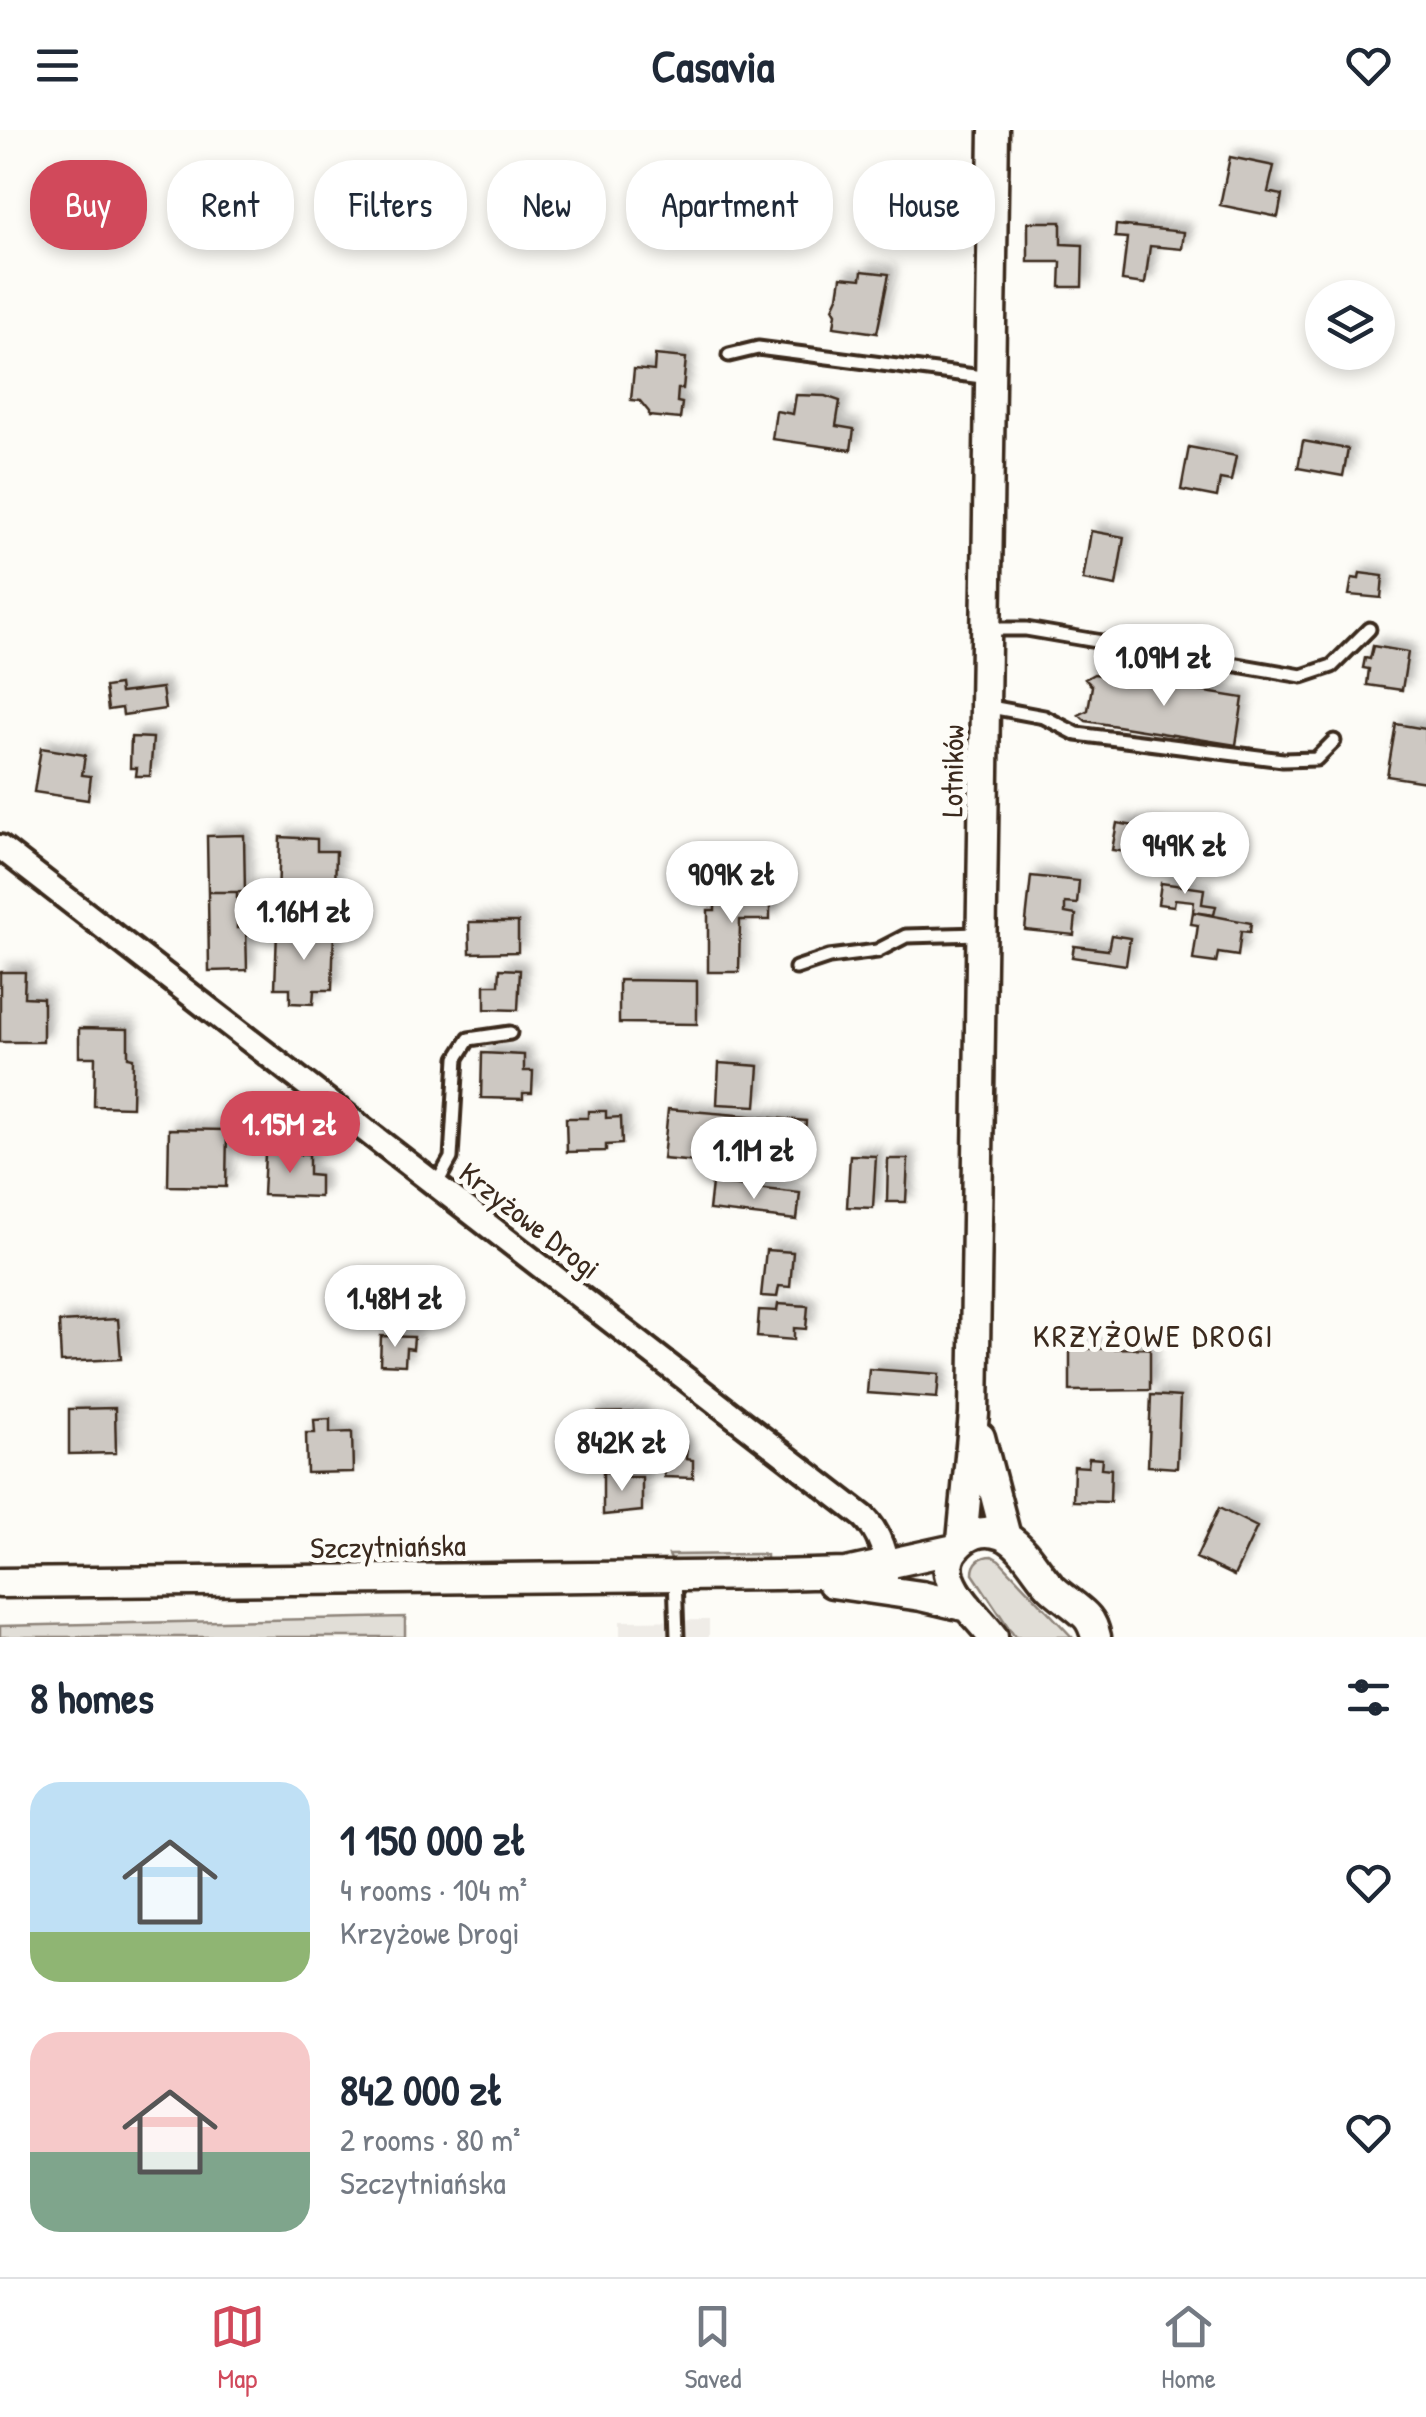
<!DOCTYPE html>
<meta charset="utf-8">
<style>
body{margin:0;font-family:"Patrick Hand",sans-serif;background:#f6f6f7;color:#1f2937;height:100vh;display:flex;flex-direction:column;font-size:38px;white-space:nowrap}
*{box-sizing:border-box;margin:0}
p{font-size:32px;color:#747a83}
.icon{flex:none;width:55px;height:55px;fill:none;stroke:currentColor;stroke-width:2;stroke-linecap:round;stroke-linejoin:round}
.map{position:relative;height:1507px;overflow:hidden}
.details{display:flex;flex-direction:column;background:#fff;flex:1}
.details>*{flex:none}
.hud{position:absolute;left:30px;top:30px;width:1368px;height:90px;display:flex;gap:20px}
.fabs{position:absolute;left:1305px;top:150px;display:grid;gap:20px}
.fabs a{display:grid;place-items:center;width:90px;height:90px;border-radius:50%;background:#fff;box-shadow:0 5px 15px #0003;font-size:50px}
.price{position:absolute;translate:-50% -85px;padding:0 22px;border-radius:35px;background:#fff;color:#222;font-size:32px;line-height:65px;filter:drop-shadow(0 2px 5px #0008)}
.price::after{content:'';position:absolute;left:50%;top:60px;width:30px;height:22px;margin-left:-15px;background:inherit;clip-path:polygon(0 0,100% 0,50% 100%)}
.price.current{background:#d1495b;color:#fff}
ul{padding:0;list-style:none}
li{display:flex;align-items:center;gap:30px;height:250px;padding:0 30px}
li span{display:grid;place-items:center;flex:none;width:280px;height:200px;border-radius:30px;color:#555}
li>.icon{margin-inline-start:auto}
span .icon{width:120px;height:120px;fill:#fffc;stroke-width:1}
li b{font-size:42px}
h2{display:flex;justify-content:space-between;align-items:center;height:120px;padding:0 30px;font-size:42px}
.chip{padding:0 35px;border-radius:40px;background:#fff;box-shadow:0 5px 15px #0003;font-size:35px;line-height:90px}
.chip.current{background:#d1495b;color:#fff}
header{display:flex;justify-content:space-between;align-items:center;height:130px;padding:0 30px;background:#fff;font-size:45px;font-weight:700}
.tab-bar{display:flex;justify-content:space-around;align-items:center;height:140px;border-top:2px solid #e0e1e3;background:#fff;font-size:28px;color:#747a83}
.tab-bar a{display:grid;justify-items:center;gap:5px}
.tab-bar .current{color:#d1495b}
.map>svg:first-child{display:block}
.built{fill:#efece7}
.green{fill:#e1ded7;stroke:#8e847a;stroke-width:2.5}
.building{fill:#cdc8c2;stroke:#3b2a1e;stroke-width:2.5;filter:url(#shadow)}
.lines{fill:none;stroke-linecap:round;stroke-linejoin:round}
.service-casing{stroke:#3b2a1e;stroke-width:19}
.minor-casing{stroke:#3b2a1e;stroke-width:30}
.tertiary-casing{stroke:#3b2a1e;stroke-width:35}
.service{stroke:#fdfcf7;stroke-width:11}
.minor{stroke:#fdfcf7;stroke-width:22}
.tertiary{stroke:#fdfcf7;stroke-width:28}
.labels{text-anchor:middle;dominant-baseline:central;stroke-width:10;stroke-linejoin:round;paint-order:stroke}
.street-label{font-size:30px;fill:#3b2a1e;stroke:#fdfcf7}
.neighbourhood-label{font-size:32px;letter-spacing:2.5px;fill:#3b2a1e;stroke:#fdfcf7}
</style>
<header><svg class="icon" aria-label="menu" viewBox="0 0 24 24"><path d="M4 6h16M4 12h16M4 18h16"/></svg>Casavia<svg class="icon" aria-label="heart" viewBox="0 0 24 24"><path d="M12 20l-8-8c-3-5 5-10 8-4 3-6 11-1 8 4z"/></svg></header>
<div class="map">
<svg width="1426" height="1507" viewBox="0 0 1426 1507">
<defs>
<filter id="shadow"><feDropShadow dx="7" dy="-7" stdDeviation="5" flood-color="#0004"/></filter>
</defs>
<rect width="100%" height="100%" fill="#fdfcf7"/>
<filter id="ink" filterUnits="userSpaceOnUse"><feTurbulence type="fractalNoise" baseFrequency=".01" numOctaves="2"/><feDisplacementMap in="SourceGraphic" scale="20" xChannelSelector="R" yChannelSelector="G"/><feConvolveMatrix kernelMatrix="1 2 1 2 8 2 1 2 1" color-interpolation-filters="sRGB"/></filter>
<g filter="url(#ink)">
<path class="built" d="M 709,1490 L 709,1507 L 620,1507 L 620,1491 Z"/>
<path class="green" d="M 759,1424 L 766,1425 L 766,1434 L 673,1434 L 669,1425 Z
M 992,1426 L 999,1430 L 1072,1507 L 1015,1507 L 973,1444 C 973,1432 981,1426 992,1426 Z
M 405,1487 L 405,1507 L 0,1507 L 0,1496 Z"/>
<path class="building" d="M 1230,27 L 1274,36 L 1268,62 L 1282,65 L 1278,87 L 1220,75 Z
M 1028,92 L 1061,92 L 1061,114 L 1083,115 L 1082,157 L 1060,157 L 1061,132 L 1028,132 Z
M 1116,95 L 1184,102 L 1182,119 L 1150,116 L 1145,154 L 1122,151 L 1127,108 L 1115,107 Z
M 862,141 L 889,144 L 877,203 L 834,197 L 836,183 L 833,178 L 838,167 L 841,147 L 861,149 Z
M 655,225 L 686,228 L 683,259 L 678,259 L 677,272 L 682,273 L 680,289 L 649,286 L 649,282 L 640,271 L 631,270 L 634,239 L 654,241 Z
M 796,265 L 825,266 L 840,271 L 836,296 L 854,299 L 851,320 L 772,309 L 776,281 L 793,284 Z
M 1303,311 L 1348,319 L 1343,346 L 1298,338 Z
M 1189,317 L 1236,326 L 1231,351 L 1220,349 L 1217,367 L 1181,360 Z
M 1091,401 L 1124,407 L 1116,456 L 1083,450 Z
M 1360,443 L 1383,446 L 1381,468 L 1349,465 L 1352,448 L 1359,449 Z
M 1373,516 L 1408,522 L 1402,560 L 1367,555 L 1369,539 L 1363,538 L 1365,528 L 1370,529 Z
M 1094,544 L 1243,568 L 1236,615 L 1086,591 L 1079,585 L 1088,580 L 1092,556 L 1085,549 Z
M 119,555 L 120,563 L 162,558 L 165,579 L 123,585 L 122,578 L 108,580 L 105,557 Z
M 1396,594 L 1426,599 L 1426,652 L 1387,646 Z
M 131,607 L 153,608 L 150,646 L 136,646 L 137,638 L 130,638 Z
M 41,618 L 85,625 L 82,645 L 91,646 L 88,670 L 34,662 Z
M 1117,693 L 1159,700 L 1155,726 L 1112,720 Z
M 244,705 L 245,762 L 208,762 L 207,706 Z
M 280,707 L 317,709 L 317,721 L 336,721 L 334,802 L 277,800 Z
M 1031,746 L 1079,751 L 1077,774 L 1065,773 L 1065,783 L 1076,785 L 1074,805 L 1025,800 Z
M 1161,753 L 1204,759 L 1202,774 L 1216,776 L 1214,785 L 1193,782 L 1194,771 L 1175,769 L 1174,776 L 1158,774 Z
M 732,755 L 739,755 L 741,762 L 770,762 L 770,790 L 740,790 L 739,842 L 708,842 L 708,780 L 715,780 L 715,762 L 729,762 Z
M 208,762 L 237,762 L 237,798 L 246,798 L 247,840 L 209,841 Z
M 1193,782 L 1251,793 L 1250,802 L 1241,801 L 1238,826 L 1218,823 L 1216,833 L 1193,830 L 1198,795 L 1191,794 Z
M 469,792 L 518,792 L 518,822 L 470,823 Z
M 277,800 L 334,802 L 332,860 L 314,860 L 313,874 L 290,873 L 290,858 L 275,858 Z
M 1111,805 L 1130,808 L 1126,835 L 1072,827 L 1074,816 L 1108,820 Z
M 500,839 L 520,840 L 518,880 L 485,879 L 485,855 L 499,855 Z
M 0,842 L 25,842 L 24,867 L 43,868 L 43,912 L 0,912 Z
M 619,850 L 697,851 L 697,894 L 619,893 Z
M 79,898 L 128,899 L 128,927 L 133,928 L 132,977 L 94,976 L 95,927 L 79,927 Z
M 482,923 L 524,925 L 524,941 L 533,941 L 532,963 L 523,963 L 523,969 L 481,968 Z
M 719,933 L 759,936 L 756,976 L 717,974 Z
M 668,979 L 806,991 L 801,1041 L 663,1029 Z
M 588,981 L 606,981 L 606,988 L 621,987 L 622,1014 L 606,1015 L 606,1021 L 567,1022 L 566,988 L 588,988 Z
M 169,999 L 227,1000 L 226,1057 L 168,1056 Z
M 265,1023 L 309,1025 L 309,1045 L 320,1046 L 320,1067 L 263,1065 Z
M 850,1025 L 876,1026 L 873,1078 L 847,1077 Z
M 888,1029 L 908,1029 L 906,1072 L 887,1072 Z
M 712,1053 L 800,1063 L 797,1090 L 709,1080 Z
M 766,1120 L 793,1122 L 790,1157 L 779,1156 L 777,1167 L 761,1166 Z
M 778,1174 L 808,1176 L 806,1199 L 794,1198 L 794,1210 L 757,1207 L 759,1180 L 777,1181 Z
M 118,1189 L 121,1229 L 61,1232 L 59,1192 Z
M 381,1206 L 414,1207 L 413,1219 L 406,1218 L 405,1235 L 380,1234 Z
M 1150,1218 L 1150,1260 L 1070,1261 L 1070,1219 Z
M 869,1239 L 939,1244 L 937,1268 L 867,1263 Z
M 1151,1265 L 1180,1267 L 1177,1338 L 1148,1336 Z
M 115,1278 L 116,1323 L 69,1324 L 69,1279 Z
M 641,1282 L 641,1309 L 593,1311 L 592,1283 Z
M 330,1289 L 330,1303 L 352,1302 L 353,1342 L 307,1343 L 306,1303 L 315,1303 L 314,1290 Z
M 665,1315 L 687,1316 L 686,1329 L 693,1330 L 693,1348 L 664,1347 Z
M 1089,1328 L 1102,1329 L 1101,1338 L 1111,1339 L 1110,1372 L 1073,1371 L 1074,1336 L 1088,1337 Z
M 603,1342 L 622,1342 L 622,1347 L 642,1347 L 642,1381 L 603,1385 Z
M 1219,1378 L 1257,1397 L 1234,1446 L 1196,1428 Z"/>
<g class="lines">
<g class="service-casing">
<path id="service" d="M 729,225 L 758,218 L 990,248
M 986,499 L 1026,499 L 1302,546 L 1332,536 L 1369,499
M 985,576 L 1044,587 L 1077,604 L 1283,630 L 1316,629 L 1334,611
M 796,838 L 829,827 L 877,821 L 906,806 L 981,804
M 436,1055 L 451,1028 L 457,928 L 469,909 L 510,903
M 675,1446 L 677,1507"/>
</g>
<g class="minor-casing">
<path id="minor" d="M 0,717 L 864,1387 C 879,1402 888,1426 886,1447"/>
</g>
<g class="tertiary-casing">
<path id="tertiary" d="M 980,1307 L 1006,1407
M 962,1411 L 974,1284 L 994,0
M 0,1453 L 776,1445 L 846,1443 L 955,1419
M 832,1453 L 921,1466 L 968,1477
M 993,1507 C 974,1481 922,1441 965,1409 C 976,1401 989,1400 1002,1405 C 1023,1414 1035,1440 1050,1456 C 1061,1467 1075,1475 1086,1486 C 1092,1492 1094,1499 1096,1507"/>
</g>
<use href="#service" class="service"/>
<use href="#minor" class="minor"/>
<use href="#tertiary" class="tertiary"/>
</g>
</g>
<g class="labels">
<g class="street-label">
<text transform="translate(952 641) rotate(-89)">Lotników</text>
<text transform="translate(530 1090) rotate(38)">Krzyżowe Drogi</text>
<text transform="translate(388 1416) rotate(-1)">Szczytniańska</text>
</g>
<g class="neighbourhood-label">
<text x="1154" y="1205">KRZYŻOWE DROGI</text>
</g>
</g>
</svg>
<div class="fabs">
<a><svg class="icon" aria-label="layers" viewBox="0 0 24 24"><path d="M12 4l9 5-9 5-9-5zM3 14l9 5 9-5"/></svg></a>
</div>
<b class="price" style="left:1164px;top:579px">1.09M zł</b>
<b class="price" style="left:1185px;top:767px">949K zł</b>
<b class="price" style="left:732px;top:796px">909K zł</b>
<b class="price" style="left:304px;top:833px">1.16M zł</b>
<b class="price current" style="left:290px;top:1046px">1.15M zł</b>
<b class="price" style="left:754px;top:1072px">1.1M zł</b>
<b class="price" style="left:395px;top:1220px">1.48M zł</b>
<b class="price" style="left:622px;top:1364px">842K zł</b>
<div class="hud">
<a class="chip current">Buy</a>
<a class="chip">Rent</a>
<a class="chip">Filters</a>
<a class="chip">New</a>
<a class="chip">Apartment</a>
<a class="chip">House</a>
</div>
</div>
<section class="details">
<h2>8 homes<svg class="icon" aria-label="filters" viewBox="0 0 24 24"><path d="M4 7h16M4 17h16"/><circle cx="9" cy="7" r="2"/><circle cx="15" cy="17" r="2"/></svg></h2>
<ul>
<li><span style="background:linear-gradient(#bfe0f5 75%,#8fb573 0)"><svg class="icon" aria-label="home" viewBox="0 0 24 24"><path d="M3 11l9-7 9 7M6 9v11h12V9"/></svg></span><div><b>1 150 000 zł</b><p>4 rooms · 104 m²</p><p>Krzyżowe Drogi</p></div><svg class="icon" aria-label="heart" viewBox="0 0 24 24"><path d="M12 20l-8-8c-3-5 5-10 8-4 3-6 11-1 8 4z"/></svg></li>
<li><span style="background:linear-gradient(#f6c9c9 60%,#7fa58c 0)"><svg class="icon" aria-label="home" viewBox="0 0 24 24"><path d="M3 11l9-7 9 7M6 9v11h12V9"/></svg></span><div><b>842 000 zł</b><p>2 rooms · 80 m²</p><p>Szczytniańska</p></div><svg class="icon" aria-label="heart" viewBox="0 0 24 24"><path d="M12 20l-8-8c-3-5 5-10 8-4 3-6 11-1 8 4z"/></svg></li>
</ul>
</section>
<nav class="tab-bar">
<a class="current"><svg class="icon" aria-label="map" viewBox="0 0 24 24"><path d="M3 6l6-2 6 2 6-2v14l-6 2-6-2-6 2zM9 4v14M15 6v14"/></svg>Map</a>
<a><svg class="icon" aria-label="saved" viewBox="0 0 24 24"><path d="M7 4h10v16l-5-4-5 4z"/></svg>Saved</a>
<a><svg class="icon" aria-label="home" viewBox="0 0 24 24"><path d="M3 11l9-7 9 7M6 9v11h12V9"/></svg>Home</a>
</nav>
